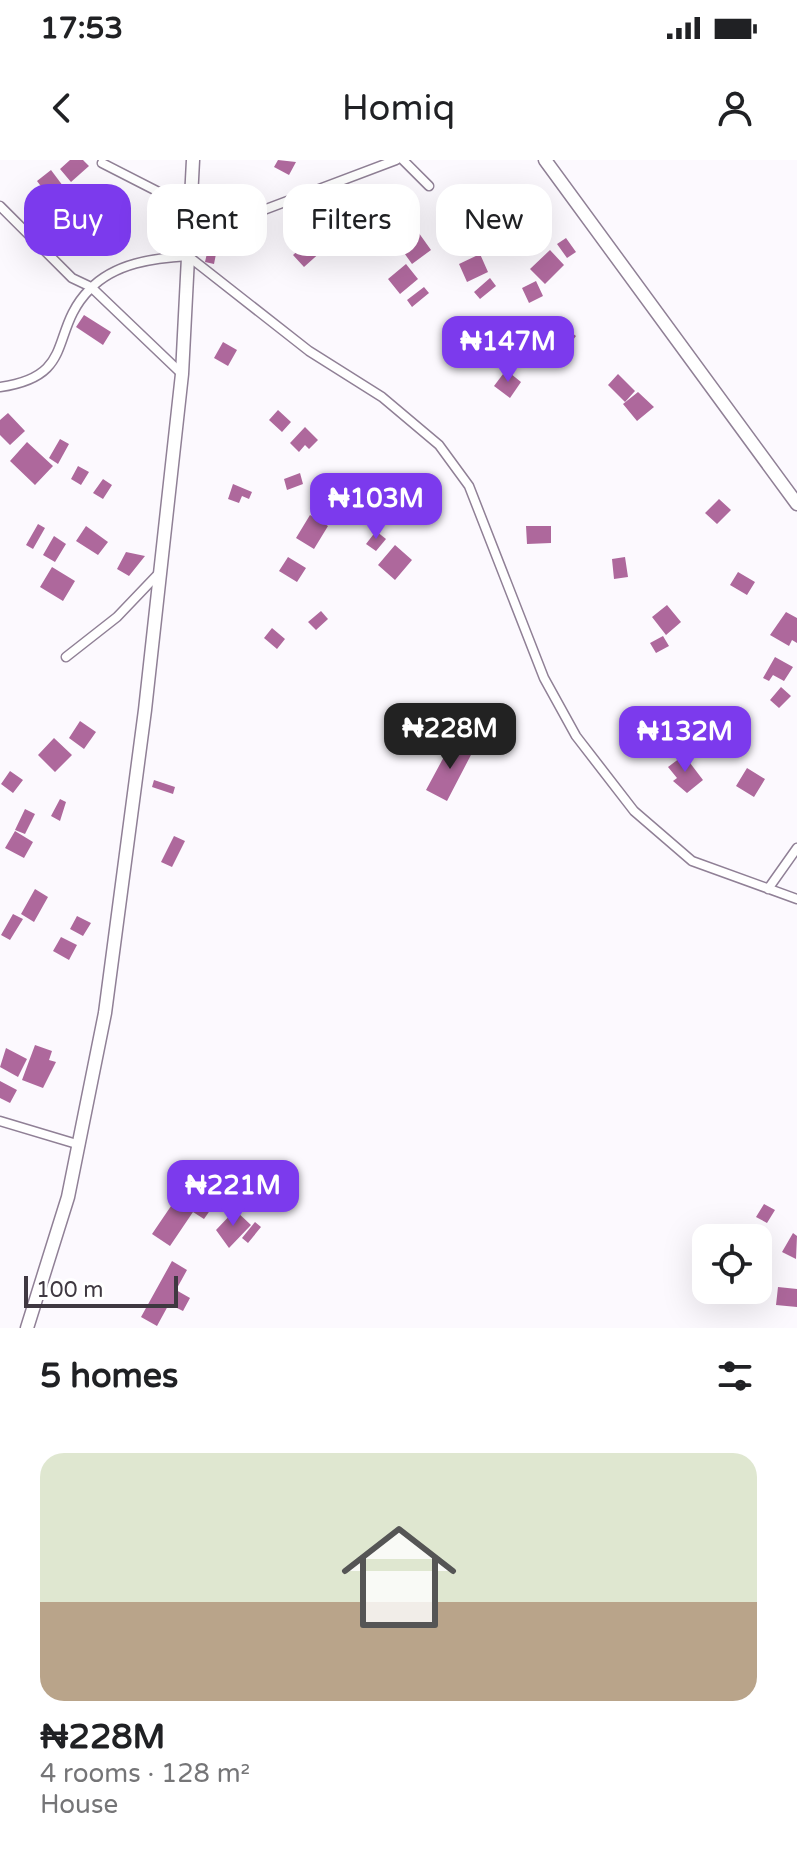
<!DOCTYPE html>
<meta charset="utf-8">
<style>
body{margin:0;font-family:"Varela Round",sans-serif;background:#f2f2f2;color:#202124;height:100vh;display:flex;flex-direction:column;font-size:30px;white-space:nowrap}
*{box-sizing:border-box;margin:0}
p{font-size:26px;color:#757577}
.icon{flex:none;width:44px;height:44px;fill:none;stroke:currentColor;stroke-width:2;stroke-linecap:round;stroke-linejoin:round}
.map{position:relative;height:1168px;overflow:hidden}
.side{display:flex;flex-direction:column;background:#fff;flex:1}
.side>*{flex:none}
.banner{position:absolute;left:24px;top:24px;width:750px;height:72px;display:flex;gap:16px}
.buttons{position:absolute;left:692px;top:1064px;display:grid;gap:16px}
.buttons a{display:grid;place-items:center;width:80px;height:80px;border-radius:16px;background:#fff;box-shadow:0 8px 32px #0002;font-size:40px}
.scale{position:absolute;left:24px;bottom:20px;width:154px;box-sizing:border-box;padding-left:8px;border:4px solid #3f3841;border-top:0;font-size:22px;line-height:28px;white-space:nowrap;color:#3f3841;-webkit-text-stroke:6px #fff;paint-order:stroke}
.price{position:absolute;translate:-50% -68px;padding:0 18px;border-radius:16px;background:#7c3aed;color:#fff;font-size:26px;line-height:52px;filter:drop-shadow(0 2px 4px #0008)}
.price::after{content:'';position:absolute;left:50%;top:48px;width:24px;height:18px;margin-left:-12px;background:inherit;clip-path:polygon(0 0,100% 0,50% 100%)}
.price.on{background:#222;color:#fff}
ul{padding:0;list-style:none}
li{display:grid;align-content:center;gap:16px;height:424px;padding:0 40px}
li+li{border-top:2px solid #e0e0e0}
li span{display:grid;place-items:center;height:248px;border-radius:24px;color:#555}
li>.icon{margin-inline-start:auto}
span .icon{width:144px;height:144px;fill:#fffc;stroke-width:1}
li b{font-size:34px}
h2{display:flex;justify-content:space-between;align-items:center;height:96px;padding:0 40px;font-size:34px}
.chip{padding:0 28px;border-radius:24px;background:#fff;box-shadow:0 8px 32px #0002;font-size:28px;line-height:72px}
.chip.on{background:#7c3aed;color:#fff}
.status{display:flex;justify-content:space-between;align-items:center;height:56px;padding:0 40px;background:#fff;direction:ltr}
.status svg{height:22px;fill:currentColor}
header{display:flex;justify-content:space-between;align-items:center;height:104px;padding:0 40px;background:#fff;font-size:36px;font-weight:600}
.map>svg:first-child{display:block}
.building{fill:#ae689c}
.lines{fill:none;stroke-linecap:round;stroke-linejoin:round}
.street-casing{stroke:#908096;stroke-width:11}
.secondary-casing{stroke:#908096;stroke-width:15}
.street{stroke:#fff;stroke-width:8}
.secondary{stroke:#fff;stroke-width:12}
</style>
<div class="status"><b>17:53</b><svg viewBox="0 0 49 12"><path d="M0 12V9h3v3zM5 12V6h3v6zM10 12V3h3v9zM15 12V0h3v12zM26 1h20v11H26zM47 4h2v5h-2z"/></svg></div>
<header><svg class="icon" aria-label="back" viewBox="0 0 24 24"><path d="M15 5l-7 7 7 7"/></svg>Homiq<svg class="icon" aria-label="person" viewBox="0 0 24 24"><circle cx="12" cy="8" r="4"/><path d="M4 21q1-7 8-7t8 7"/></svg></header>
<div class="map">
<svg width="797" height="1168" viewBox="0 0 797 1168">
<rect width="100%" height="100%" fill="#fcf9fe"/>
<path class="building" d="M 70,0 L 83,0 L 89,6 L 71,22 L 60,9 Z
M 278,0 L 296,2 L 289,15 L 274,7 Z
M 51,10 L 66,30 L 52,41 L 37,21 Z
M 108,55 L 117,68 L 100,80 L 91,67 Z
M 416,69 L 431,90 L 412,104 L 397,83 Z
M 212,71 L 227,74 L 223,90 L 217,89 L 214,104 L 205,102 Z
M 312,78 L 323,90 L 304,107 L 293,95 Z
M 566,78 L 576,92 L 567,98 L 557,84 Z
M 550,90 L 564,105 L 545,124 L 530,109 Z
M 480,94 L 488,112 L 467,122 L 459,104 Z
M 406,104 L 418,119 L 400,134 L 388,119 Z
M 490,118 L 496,126 L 480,139 L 474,132 Z
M 536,121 L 543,136 L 529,143 L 522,128 Z
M 424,127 L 429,133 L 412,147 L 407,140 Z
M 84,155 L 111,172 L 103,185 L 76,167 Z
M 495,159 L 512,174 L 497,190 L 481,175 Z
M 561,165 L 576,176 L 566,189 L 551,178 Z
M 223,182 L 237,190 L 228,206 L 214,198 Z
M 506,210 L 521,222 L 510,238 L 494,226 Z
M 618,214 L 635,231 L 625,242 L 608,225 Z
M 638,232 L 654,247 L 637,261 L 623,244 Z
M 278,250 L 291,262 L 282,272 L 269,260 Z
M 8,253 L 25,271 L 10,285 L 0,275 L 0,260 Z
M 305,267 L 318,280 L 309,289 L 305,285 L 299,292 L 290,283 Z
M 60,279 L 69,284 L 58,304 L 49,298 Z
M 27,282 L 53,306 L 35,325 L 10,301 Z
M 78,306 L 89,312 L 81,325 L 71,319 Z
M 300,313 L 303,324 L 287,330 L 284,319 Z
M 103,319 L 112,325 L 103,339 L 93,333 Z
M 233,324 L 252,332 L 249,339 L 242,336 L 239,343 L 228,339 Z
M 719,339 L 731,350 L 717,364 L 705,353 Z
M 310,355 L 328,366 L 314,389 L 296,378 Z
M 38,364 L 45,368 L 33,389 L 26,385 Z
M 86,366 L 108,382 L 98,395 L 76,381 Z
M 526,366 L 551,366 L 551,383 L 527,384 Z
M 376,371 L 386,379 L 376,391 L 366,384 Z
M 54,376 L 66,384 L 55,402 L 43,395 Z
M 395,385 L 412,400 L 395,420 L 378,405 Z
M 126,392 L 145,396 L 129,416 L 117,409 Z
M 288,397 L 306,408 L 297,422 L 279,411 Z
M 625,397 L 628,417 L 614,419 L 612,399 Z
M 52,407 L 75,421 L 63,441 L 40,427 Z
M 738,412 L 755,422 L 747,435 L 730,425 Z
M 667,445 L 681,462 L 666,475 L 652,457 Z
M 321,451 L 328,459 L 316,470 L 308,462 Z
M 786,452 L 797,458 L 797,483 L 792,480 L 789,486 L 770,475 Z
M 272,468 L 285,479 L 277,489 L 264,478 Z
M 663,476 L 669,486 L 656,493 L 650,483 Z
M 775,497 L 793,507 L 784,521 L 773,515 L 769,521 L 763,518 Z
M 781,527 L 791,536 L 779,548 L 770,540 Z
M 80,561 L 96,572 L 84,589 L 69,578 Z
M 742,572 L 751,580 L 737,595 L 728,587 Z
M 54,578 L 72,595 L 55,612 L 38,595 Z
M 453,580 L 473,591 L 447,641 L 426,630 Z
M 684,595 L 703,620 L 687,633 L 673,621 L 677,618 L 668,607 Z
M 747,608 L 765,619 L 754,637 L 736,626 Z
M 10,611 L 23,620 L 13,633 L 1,624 Z
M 154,620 L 175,627 L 173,634 L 152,627 Z
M 60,639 L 66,642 L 60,661 L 51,656 Z
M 25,649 L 35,654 L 25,674 L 15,670 Z
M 15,671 L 33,682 L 24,698 L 5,688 Z
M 174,676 L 185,681 L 172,707 L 161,702 Z
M 35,729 L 48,737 L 34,762 L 21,754 Z
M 13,754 L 23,759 L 10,780 L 1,775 Z
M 77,756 L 91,763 L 83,776 L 70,769 Z
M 61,777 L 77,785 L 69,800 L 53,791 Z
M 35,885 L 52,891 L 49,900 L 56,902 L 43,928 L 22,920 Z
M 6,888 L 27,899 L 18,917 L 0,907 Z
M 0,921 L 17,930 L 10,943 L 0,938 Z
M 186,1024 L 203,1035 L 199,1041 L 211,1049 L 204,1059 L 193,1052 L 170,1086 L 152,1074 Z
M 764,1044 L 775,1050 L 767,1063 L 756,1057 Z
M 235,1050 L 251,1065 L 229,1088 L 216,1070 Z
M 255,1062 L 261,1067 L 248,1083 L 242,1078 Z
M 793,1073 L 797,1076 L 796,1099 L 782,1092 Z
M 172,1101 L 187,1110 L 176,1130 L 190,1138 L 183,1151 L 169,1144 L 157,1166 L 141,1157 Z
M 778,1127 L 797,1129 L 797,1147 L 776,1145 Z"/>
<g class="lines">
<g class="street-casing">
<path id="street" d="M 403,0 L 429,26
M 102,3 L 190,48
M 0,46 L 72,118 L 91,127 L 182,214
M 188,84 L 245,57 L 396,0
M 0,227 C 78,216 48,171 90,129 C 115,103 154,98 188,96 L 309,191 L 382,237 L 439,285 L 469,326 L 544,518 L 576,576 L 634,651 L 692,701 L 797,739
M 66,497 L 117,457 L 160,412
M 768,729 L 797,688
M 0,961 L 80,985"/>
</g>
<g class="secondary-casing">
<path id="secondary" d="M 545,0 L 797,344
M 27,1168 L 68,1037 L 105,853 L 145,550 L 182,214 L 193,0"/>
</g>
<use href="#street" class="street"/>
<use href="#secondary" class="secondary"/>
</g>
</svg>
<div class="buttons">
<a><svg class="icon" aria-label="locate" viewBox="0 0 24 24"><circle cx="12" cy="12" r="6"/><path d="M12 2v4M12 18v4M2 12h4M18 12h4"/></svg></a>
</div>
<div class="scale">100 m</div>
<b class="price" style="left:508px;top:224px">₦147M</b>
<b class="price" style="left:376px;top:381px">₦103M</b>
<b class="price on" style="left:450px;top:611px">₦228M</b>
<b class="price" style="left:685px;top:614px">₦132M</b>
<b class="price" style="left:233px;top:1068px">₦221M</b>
<div class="banner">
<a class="chip on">Buy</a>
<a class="chip">Rent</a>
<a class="chip">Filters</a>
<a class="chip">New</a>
</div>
</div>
<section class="side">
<h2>5 homes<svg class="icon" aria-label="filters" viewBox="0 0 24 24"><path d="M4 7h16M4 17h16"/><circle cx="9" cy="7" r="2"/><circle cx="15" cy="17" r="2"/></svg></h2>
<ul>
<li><span style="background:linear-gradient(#dfe7d0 60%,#b9a48a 0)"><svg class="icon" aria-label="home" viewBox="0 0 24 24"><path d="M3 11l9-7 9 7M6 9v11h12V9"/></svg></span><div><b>₦228M</b><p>4 rooms · 128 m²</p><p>House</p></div></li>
</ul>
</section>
